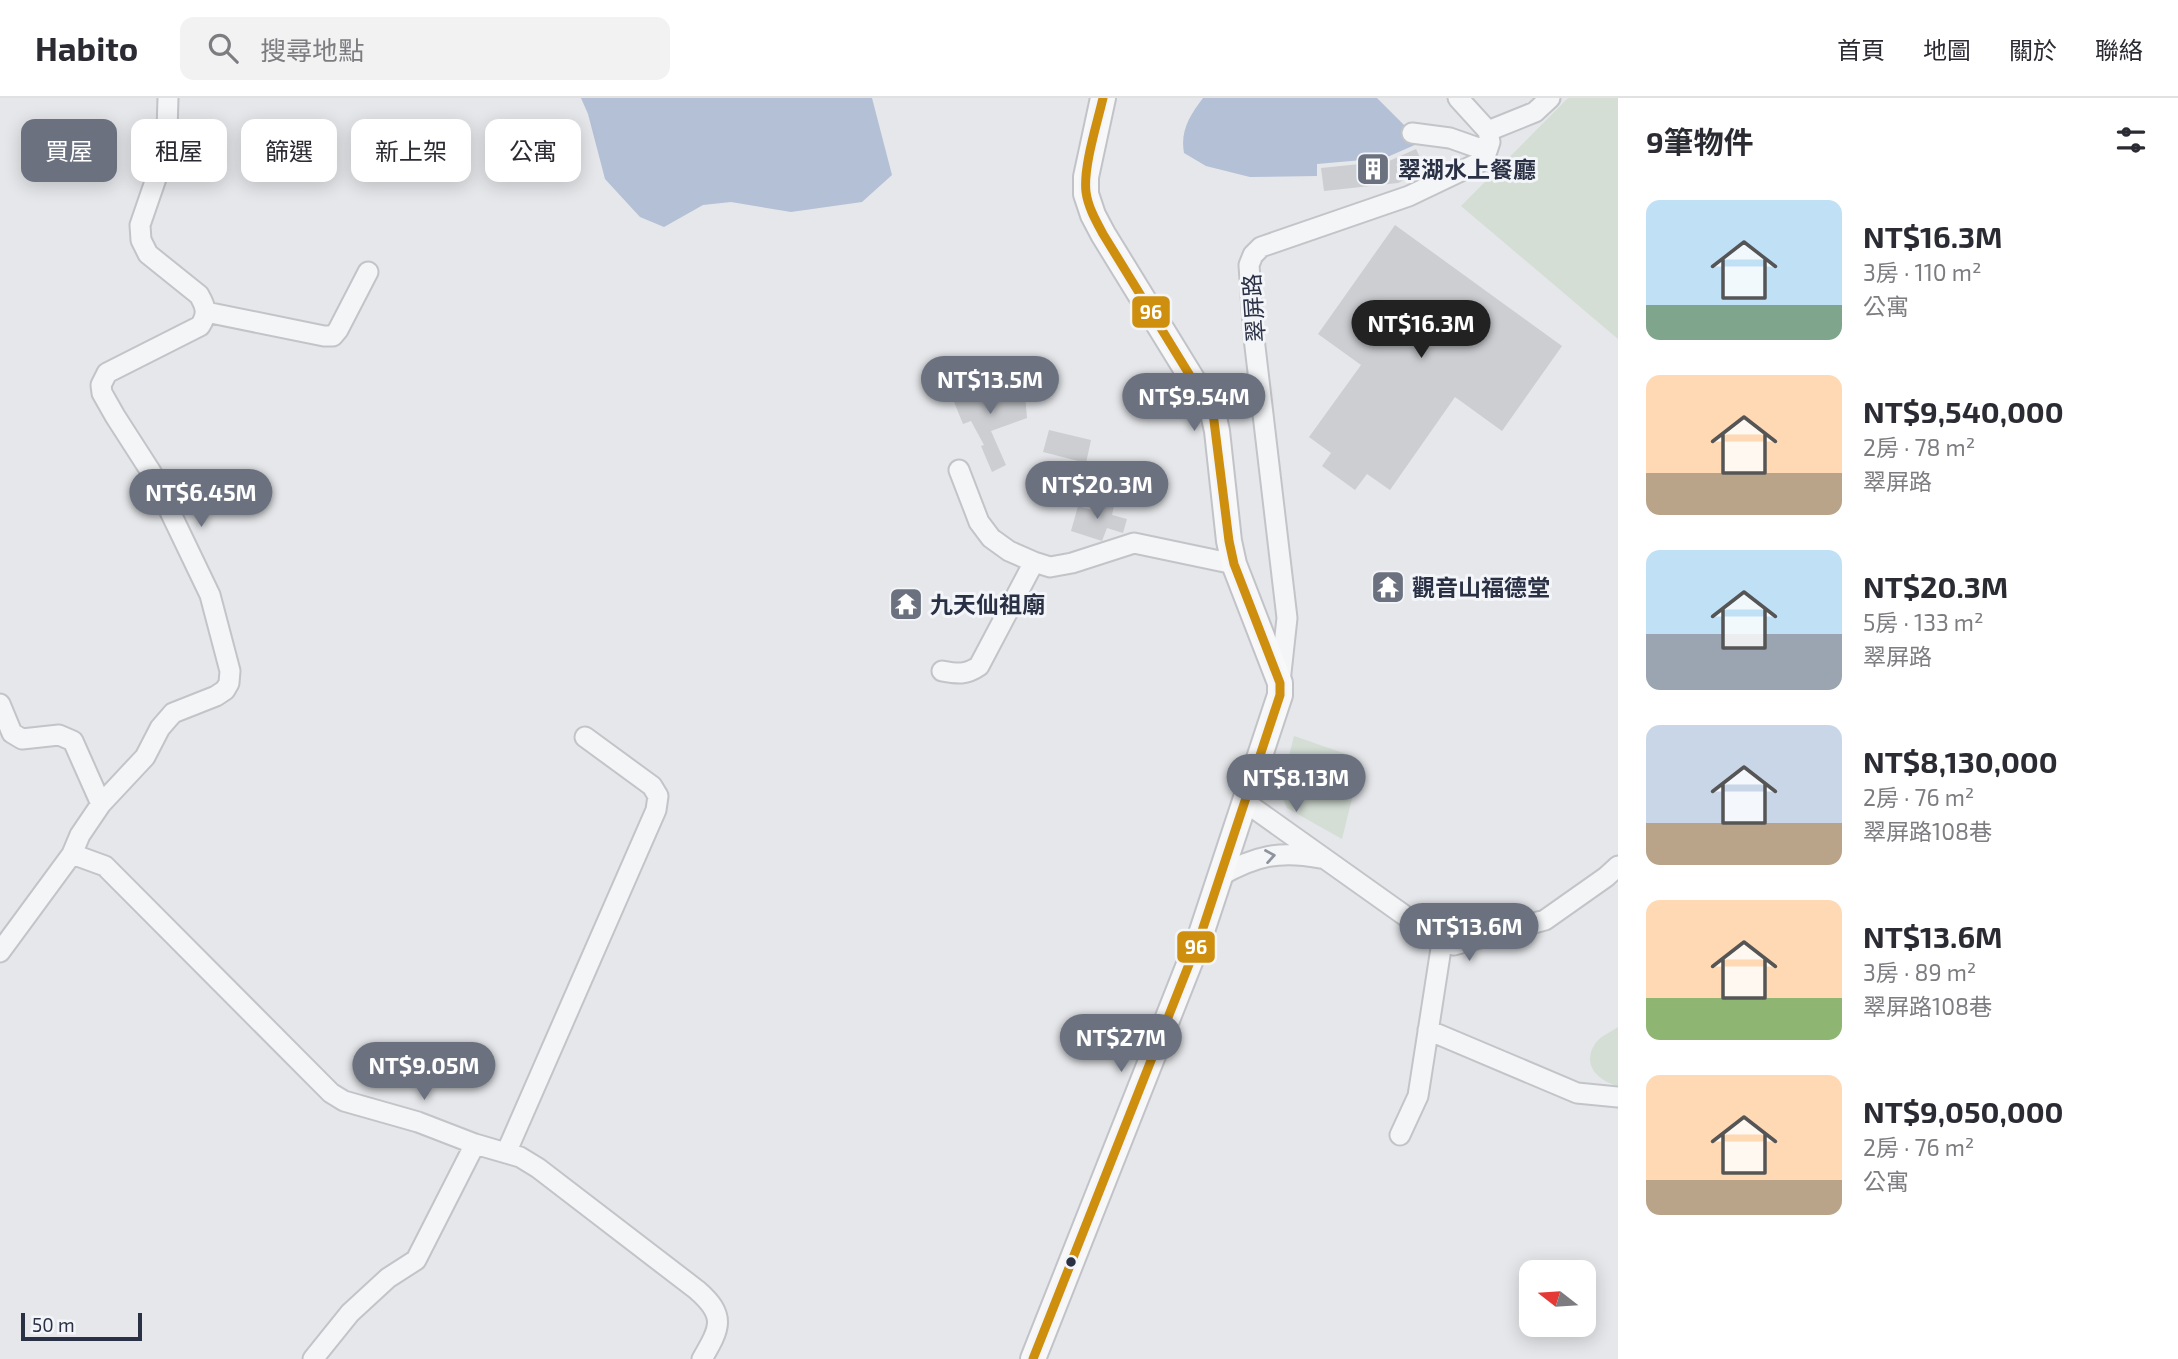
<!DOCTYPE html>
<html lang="zh-TW">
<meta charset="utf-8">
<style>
body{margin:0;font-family:"Exo 2","Noto Sans TC",sans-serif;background:#f2f2f3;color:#2b2b33;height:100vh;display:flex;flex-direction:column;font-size:26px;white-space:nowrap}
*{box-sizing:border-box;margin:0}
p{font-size:23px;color:#7c7c81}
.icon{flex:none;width:38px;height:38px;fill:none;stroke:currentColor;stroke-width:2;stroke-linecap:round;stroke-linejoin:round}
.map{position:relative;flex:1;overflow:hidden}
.sheet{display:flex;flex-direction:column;background:#fff;width:560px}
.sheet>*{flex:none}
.guide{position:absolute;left:21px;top:21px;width:665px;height:63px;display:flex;gap:14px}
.needle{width:46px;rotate:287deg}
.fabs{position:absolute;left:1519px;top:1162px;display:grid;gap:14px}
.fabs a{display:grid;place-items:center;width:77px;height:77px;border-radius:14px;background:#fff;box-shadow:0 4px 18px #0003;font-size:35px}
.scale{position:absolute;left:21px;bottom:18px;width:121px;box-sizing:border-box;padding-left:7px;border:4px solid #2a3145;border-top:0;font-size:19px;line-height:24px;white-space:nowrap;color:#2a3145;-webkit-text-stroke:5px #f3f5f9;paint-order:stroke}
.price{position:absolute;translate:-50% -60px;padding:0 16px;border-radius:24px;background:#6b717f;color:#fff;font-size:23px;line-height:46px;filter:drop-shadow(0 2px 4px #0008)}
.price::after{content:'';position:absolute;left:50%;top:42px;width:21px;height:16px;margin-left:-10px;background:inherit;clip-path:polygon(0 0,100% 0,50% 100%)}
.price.active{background:#222;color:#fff}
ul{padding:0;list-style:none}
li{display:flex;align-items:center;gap:21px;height:175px;padding:0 28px}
li span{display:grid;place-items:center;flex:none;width:196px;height:140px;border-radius:14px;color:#555}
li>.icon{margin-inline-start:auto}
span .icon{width:84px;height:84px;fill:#fffc;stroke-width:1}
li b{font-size:30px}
h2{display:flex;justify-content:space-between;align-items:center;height:84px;padding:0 28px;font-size:30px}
.tag{padding:0 24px;border-radius:14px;background:#fff;box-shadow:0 4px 18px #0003;font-size:24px;line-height:63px}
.tag.active{background:#6b717f;color:#fff}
header{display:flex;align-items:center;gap:42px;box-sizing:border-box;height:98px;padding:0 35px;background:#fff;border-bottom:2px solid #e1e1e2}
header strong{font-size:33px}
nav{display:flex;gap:38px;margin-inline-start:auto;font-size:24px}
.search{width:490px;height:63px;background:#f2f2f3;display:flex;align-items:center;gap:18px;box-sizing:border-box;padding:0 24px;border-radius:14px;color:#7c7c81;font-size:26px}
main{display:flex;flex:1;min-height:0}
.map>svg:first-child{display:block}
.green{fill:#d4ded5}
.water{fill:#b3c0d6}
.building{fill:#ccced2}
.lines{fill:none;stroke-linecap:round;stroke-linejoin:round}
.minor-casing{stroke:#c2c4c8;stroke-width:23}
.major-casing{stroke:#c1c3c8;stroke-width:28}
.minor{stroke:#f4f5f7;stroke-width:19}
.major{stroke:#f8f8f8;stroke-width:24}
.bus-1-casing{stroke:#f3f5f9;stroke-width:14}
.bus-1{stroke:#ce8f0e;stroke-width:9}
.oneway{stroke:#8f939e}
.bus-dot{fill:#2a3145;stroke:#f3f5f9;stroke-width:2.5}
.labels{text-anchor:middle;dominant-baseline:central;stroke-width:6;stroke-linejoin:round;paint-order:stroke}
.poi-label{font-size:23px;font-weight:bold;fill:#2a3145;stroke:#f3f5f9;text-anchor:start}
.street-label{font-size:23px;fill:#2a3145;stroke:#f3f5f9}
.line-badge{stroke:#f3f5f9;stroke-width:2.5}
.badge-label{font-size:19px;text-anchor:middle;font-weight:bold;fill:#fff}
</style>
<header>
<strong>Habito</strong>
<div class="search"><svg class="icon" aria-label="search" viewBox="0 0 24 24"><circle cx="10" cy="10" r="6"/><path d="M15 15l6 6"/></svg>搜尋地點</div>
<nav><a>首頁</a><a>地圖</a><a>關於</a><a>聯絡</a></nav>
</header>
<main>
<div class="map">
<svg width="1618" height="1261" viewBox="0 0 1618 1261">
<rect width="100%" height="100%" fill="#e5e7ea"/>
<path class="green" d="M 1568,0 L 1618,0 L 1618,241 L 1461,108 Z
M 1294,638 L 1349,657 L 1361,664 L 1342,741 L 1287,710 L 1280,694 Z
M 1618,929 L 1618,988 C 1599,983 1581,967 1595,946 C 1599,939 1611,934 1618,929 Z"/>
<path class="water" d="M 581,0 L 872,0 L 892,77 L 862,104 L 791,114 L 731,104 L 703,107 L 664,129 L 640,119 L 605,81 L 588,16 Z
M 1203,0 L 1377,0 L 1404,27 L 1417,46 L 1385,60 L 1317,66 L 1317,78 L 1250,79 L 1206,68 L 1184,55 C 1180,33 1190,17 1203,0 Z"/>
<path class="building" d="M 1416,51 L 1426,72 L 1398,85 L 1324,93 L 1321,70 L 1389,63 Z
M 1395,127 L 1562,248 L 1502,333 L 1455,299 L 1390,392 L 1367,376 L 1355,392 L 1322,368 L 1331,355 L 1309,339 L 1361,267 L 1318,236 Z
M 971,286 L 978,296 L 993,288 L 997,294 L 1007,288 L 1013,297 L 1025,296 L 1027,320 L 991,333 L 1006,367 L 992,374 L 981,348 L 984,347 L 971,323 L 963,326 L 952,299 Z
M 1049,332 L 1091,342 L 1086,365 L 1043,354 Z
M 1095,402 L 1114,408 L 1112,417 L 1127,421 L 1123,435 L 1107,430 L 1102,443 L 1071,433 L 1078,408 L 1092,412 Z"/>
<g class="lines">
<g class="minor-casing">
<path id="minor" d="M 1488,33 L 1535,14 L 1550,0
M 1412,35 L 1450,40 L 1487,53
M 206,214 L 324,238 L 333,238 L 338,232 L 368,174
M 959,372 L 979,424 L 991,440 L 1009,453 L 1034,464 L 1050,469 L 1072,465 L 1134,445 L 1234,466
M 942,573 C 958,576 966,577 979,568 L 1034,464
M 1280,584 L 1287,520 L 1254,240 L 1249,167 L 1253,157 L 1261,149 L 1409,98 L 1478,65 L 1487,53 L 1490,44 L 1488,33 L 1458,0
M 0,606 L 12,635 L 22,641 L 59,637 L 73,643 L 101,706
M 1245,704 L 1442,844 L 1454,847 L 1545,822 L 1606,779 L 1618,768
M 72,756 L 105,768 L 331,995 L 344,1003 L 418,1024 L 475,1046 L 520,1059 L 538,1070 L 697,1192 C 727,1218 720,1230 702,1261
M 1220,778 C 1255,758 1280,752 1320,760
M 0,854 L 72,756 L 80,737 L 101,706 L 145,659 L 160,630 L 173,615 L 216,598 L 225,592 L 229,585 L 230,573 L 210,497 L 151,374 L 115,318 L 102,295 L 101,287 L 107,275 L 200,228 C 208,216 206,209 199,197 L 148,156 L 141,142 L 140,127 L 161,66 L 167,33 L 168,0
M 1428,932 L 1577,995 L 1618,999
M 1400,1037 L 1418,998 L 1442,844
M 506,1055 L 656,712 L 658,698 L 652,688 L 585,639
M 313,1261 L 350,1215 L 388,1180 L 416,1162 L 475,1046"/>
</g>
<g class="major-casing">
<path id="major" d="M 1033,1261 L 1201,836 L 1280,597 L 1280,585 L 1234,466 L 1229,443 L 1217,333 L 1213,315 L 1103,136 L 1093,117 L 1086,96 L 1086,79 L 1103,0"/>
</g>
<use href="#minor" class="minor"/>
<use href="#major" class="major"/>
<g class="bus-1-casing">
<path id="bus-1" d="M 1033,1261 L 1201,836 L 1280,597 L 1280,585 L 1234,466 L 1229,443 L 1213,315 L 1103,136 C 1096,123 1088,109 1086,94 C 1083,69 1097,26 1103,0"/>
</g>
<use href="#bus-1" class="bus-1"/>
</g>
<defs><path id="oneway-chevron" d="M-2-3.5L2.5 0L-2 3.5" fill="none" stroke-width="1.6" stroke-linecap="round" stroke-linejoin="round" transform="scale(1.75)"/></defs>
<use class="oneway" href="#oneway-chevron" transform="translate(1270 758) rotate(-10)"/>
<defs>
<g id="building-square" transform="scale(1.75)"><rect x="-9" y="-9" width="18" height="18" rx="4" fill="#6b717f" stroke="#f3f5f9"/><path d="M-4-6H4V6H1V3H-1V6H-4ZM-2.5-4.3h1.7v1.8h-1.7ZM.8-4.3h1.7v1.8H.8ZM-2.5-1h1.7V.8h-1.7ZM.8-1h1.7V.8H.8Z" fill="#fff"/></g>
<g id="temple-square" transform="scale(1.75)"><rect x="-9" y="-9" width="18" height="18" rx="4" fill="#6b717f" stroke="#f3f5f9"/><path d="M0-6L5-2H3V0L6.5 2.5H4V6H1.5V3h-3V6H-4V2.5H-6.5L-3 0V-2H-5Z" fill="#fff"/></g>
</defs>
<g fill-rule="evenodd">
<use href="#building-square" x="1373" y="71"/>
<use href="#temple-square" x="1388" y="489"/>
<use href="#temple-square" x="906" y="506"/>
</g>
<circle class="bus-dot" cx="1071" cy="1164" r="6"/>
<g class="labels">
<g class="poi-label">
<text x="1398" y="71">翠湖水上餐廳</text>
<text x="1412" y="489">觀音山福德堂</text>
<text x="930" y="506">九天仙祖廟</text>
</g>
<g class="street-label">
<text transform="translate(1253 210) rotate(-94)">翠屏路</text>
</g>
</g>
<g class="line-badge">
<rect x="1131" y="197" width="40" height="34" rx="7" fill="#ce8f0e"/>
<rect x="1176" y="832" width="40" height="34" rx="7" fill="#ce8f0e"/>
</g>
<g class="badge-label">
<text x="1151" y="221">96</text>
<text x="1196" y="856">96</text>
</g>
</svg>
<div class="fabs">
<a><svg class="needle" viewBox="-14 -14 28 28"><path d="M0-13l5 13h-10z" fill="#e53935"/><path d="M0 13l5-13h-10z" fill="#7c7c81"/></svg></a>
</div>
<div class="scale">50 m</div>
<b class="price active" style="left:1421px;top:262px">NT$16.3M</b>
<b class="price" style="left:990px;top:318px">NT$13.5M</b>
<b class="price" style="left:1194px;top:335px">NT$9.54M</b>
<b class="price" style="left:1097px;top:423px">NT$20.3M</b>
<b class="price" style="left:201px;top:431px">NT$6.45M</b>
<b class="price" style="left:1296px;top:716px">NT$8.13M</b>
<b class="price" style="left:1469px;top:865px">NT$13.6M</b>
<b class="price" style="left:1121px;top:976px">NT$27M</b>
<b class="price" style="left:424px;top:1004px">NT$9.05M</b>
<div class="guide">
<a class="tag active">買屋</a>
<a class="tag">租屋</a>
<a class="tag">篩選</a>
<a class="tag">新上架</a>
<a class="tag">公寓</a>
</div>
</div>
<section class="sheet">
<h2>9筆物件<svg class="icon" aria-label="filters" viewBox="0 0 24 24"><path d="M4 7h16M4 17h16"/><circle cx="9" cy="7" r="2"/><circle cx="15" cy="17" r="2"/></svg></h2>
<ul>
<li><span style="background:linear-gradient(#bfe0f5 75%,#7fa58c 0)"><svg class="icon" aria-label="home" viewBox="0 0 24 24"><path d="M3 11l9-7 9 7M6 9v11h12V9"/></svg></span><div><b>NT$16.3M</b><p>3房 · 110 m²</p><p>公寓</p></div></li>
<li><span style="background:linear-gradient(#ffd9b3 70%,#b9a48a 0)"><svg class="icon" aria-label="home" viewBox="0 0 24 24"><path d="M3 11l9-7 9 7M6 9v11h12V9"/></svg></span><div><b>NT$9,540,000</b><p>2房 · 78 m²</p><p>翠屏路</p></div></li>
<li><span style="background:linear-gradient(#bfe0f5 60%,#9aa5b1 0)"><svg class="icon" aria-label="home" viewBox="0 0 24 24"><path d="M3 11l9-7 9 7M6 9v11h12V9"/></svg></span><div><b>NT$20.3M</b><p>5房 · 133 m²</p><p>翠屏路</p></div></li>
<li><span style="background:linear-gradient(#c9d6e8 70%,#b9a48a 0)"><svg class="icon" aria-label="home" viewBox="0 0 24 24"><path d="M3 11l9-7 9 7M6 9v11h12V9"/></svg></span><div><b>NT$8,130,000</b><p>2房 · 76 m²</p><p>翠屏路108巷</p></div></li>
<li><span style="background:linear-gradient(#ffd9b3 70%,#8fb573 0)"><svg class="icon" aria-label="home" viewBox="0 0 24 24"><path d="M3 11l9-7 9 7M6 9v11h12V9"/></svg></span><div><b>NT$13.6M</b><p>3房 · 89 m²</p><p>翠屏路108巷</p></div></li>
<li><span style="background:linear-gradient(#ffd9b3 75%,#b9a48a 0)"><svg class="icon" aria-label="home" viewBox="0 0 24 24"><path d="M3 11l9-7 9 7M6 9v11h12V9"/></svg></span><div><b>NT$9,050,000</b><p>2房 · 76 m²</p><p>公寓</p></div></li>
</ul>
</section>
</main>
